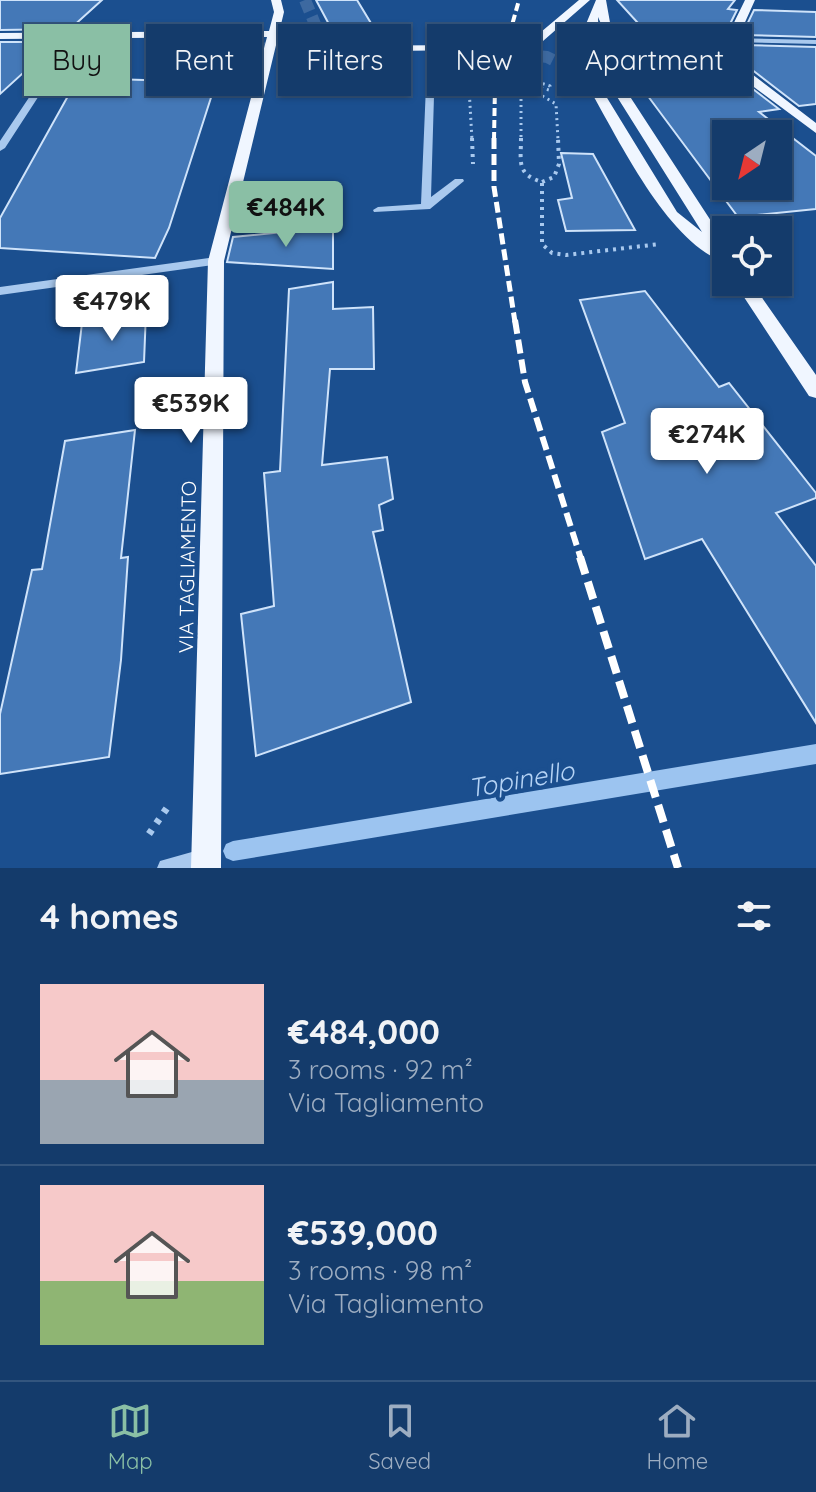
<!DOCTYPE html>
<meta charset="utf-8">
<style>
body{margin:0;font-family:Quicksand,sans-serif;background:#1d4271;color:#f1f3f6;height:100vh;display:flex;flex-direction:column;font-size:30px;white-space:nowrap}
*{box-sizing:border-box;margin:0}
p{font-size:26px;color:#9dadc1}
.icon{flex:none;width:44px;height:44px;fill:none;stroke:currentColor;stroke-width:2;stroke-linecap:round;stroke-linejoin:round}
.map{position:relative;height:868px;overflow:hidden}
.side{display:flex;flex-direction:column;background:#143b6b;flex:1}
.side>*{flex:none}
.top-card{position:absolute;left:24px;top:24px;width:768px;height:72px;display:flex;gap:16px}
.needle{width:52px;rotate:215deg}
.fabs{position:absolute;left:712px;top:120px;display:grid;gap:16px}
.fabs a{display:grid;place-items:center;width:80px;height:80px;border-radius:0px;background:#143b6b;box-shadow:0 2px 6px #0004,0 0 0 2px #33557e;font-size:40px}
.price{position:absolute;translate:-50% -68px;padding:0 18px;border-radius:8px;background:#fff;color:#222;font-size:26px;line-height:52px;filter:drop-shadow(0 2px 4px #0008)}
.price::after{content:'';position:absolute;left:50%;top:48px;width:24px;height:18px;margin-left:-12px;background:inherit;clip-path:polygon(0 0,100% 0,50% 100%)}
.price.active{background:#8abfa5;color:#111}
ul{padding:0;list-style:none}
li{display:flex;align-items:center;gap:24px;height:200px;padding:0 40px}
li+li{border-top:2px solid #33557e}
li span{display:grid;place-items:center;flex:none;width:224px;height:160px;border-radius:0px;color:#555}
li>.icon{margin-inline-start:auto}
span .icon{width:96px;height:96px;fill:#fffc;stroke-width:1}
li b{font-size:34px}
h2{display:flex;justify-content:space-between;align-items:center;height:96px;padding:0 40px;font-size:34px}
.tag{padding:0 28px;border-radius:0px;background:#143b6b;box-shadow:0 2px 6px #0004,0 0 0 2px #33557e;font-size:28px;line-height:72px}
.tag.active{background:#8abfa5;color:#111}
.menu{display:flex;justify-content:space-around;align-items:center;height:112px;border-top:2px solid #33557e;background:#143b6b;font-size:22px;color:#9dadc1}
.menu a{display:grid;justify-items:center;gap:4px}
.menu .active{color:#8abfa5}
.map>svg:first-child{display:block}
.lines{fill:none;stroke-linecap:round;stroke-linejoin:round}
.stream{fill:#9cc4f0;fill-rule:evenodd}
.building{fill:#4478b7;stroke:#cfe3fa;stroke-width:2;fill-rule:evenodd}
.major-tunnel{stroke:#3d69a0;stroke-width:12;stroke-dasharray:12 6;stroke-linecap:butt}
.path-far2{stroke:#a9c9ee;stroke-width:3;stroke-dasharray:2 4;stroke-linecap:butt}
.path-far1{stroke:#a9c9ee;stroke-width:4;stroke-dasharray:3 5;stroke-linecap:butt}
.path{stroke:#a9c9ee;stroke-width:7;stroke-dasharray:5 8;stroke-linecap:butt}
.minor{fill:#a9c9ee;fill-rule:evenodd}
.major{fill:#f0f6ff;fill-rule:evenodd}
.rail-far3{stroke:#fff;stroke-width:4;stroke-dasharray:8 4;stroke-linecap:butt}
.rail-far2{stroke:#fff;stroke-width:5;stroke-dasharray:11 5;stroke-linecap:butt}
.rail-far1{stroke:#fff;stroke-width:6;stroke-dasharray:14 6;stroke-linecap:butt}
.rail{stroke:#fff;stroke-width:8;stroke-dasharray:18 8;stroke-linecap:butt}
.labels{text-anchor:middle;dominant-baseline:central;stroke-width:8;stroke-linejoin:round;paint-order:stroke}
.street-label{font-size:20px;fill:#fff;stroke:#1b4f8f}
.near-water-label{font-size:26px;font-style:italic;fill:#b5d3f5;stroke:#1b4f8f}
</style>
<div class="map">
<svg width="816" height="868" viewBox="0 0 816 868">
<rect width="100%" height="100%" fill="#1b4f8f"/>
<g class="lines">
<path class="stream" d="M 816,744 L 816,764 L 233,861 L 226,858 L 223,851 L 226,844 L 233,841 Z"/>
</g>
<path class="building" d="M 0,0 L 102,0 L 70,29 L 0,30 Z
M 316,0 L 357,0 L 383,43 L 339,43 Z
M 617,0 L 735,0 L 728,9 L 737,10 L 725,34 L 647,33 Z
M 754,10 L 816,12 L 816,37 L 742,35 Z
M 0,42 L 57,42 L 0,94 Z
M 658,45 L 725,46 L 730,61 L 720,55 Z
M 742,45 L 816,47 L 816,104 L 799,106 L 751,69 Z
M 390,54 L 399,69 L 397,94 L 366,94 L 345,55 Z
M 668,57 L 704,62 L 736,76 L 779,109 L 759,112 L 816,156 L 816,209 L 738,217 L 630,72 L 679,69 ZM 726,134 L 778,134 L 778,186 L 726,186 Z
M 180,77 L 217,79 L 169,228 L 155,258 L 0,248 L 0,218 L 78,78 L 177,81 Z
M 561,153 L 593,154 L 635,230 L 566,231 L 558,200 L 572,198 Z
M 333,227 L 333,269 L 227,262 L 233,237 Z
M 333,282 L 333,309 L 373,307 L 374,369 L 330,369 L 322,465 L 387,457 L 393,499 L 379,505 L 383,530 L 373,532 L 411,702 L 256,756 L 241,614 L 274,606 L 264,473 L 280,471 L 289,289 Z
M 645,291 L 719,387 L 729,383 L 816,493 L 816,498 L 776,513 L 816,566 L 816,723 L 702,539 L 645,559 L 602,432 L 625,423 L 580,300 Z
M 146,312 L 144,362 L 76,373 L 82,323 Z
M 135,430 L 121,558 L 128,557 L 121,660 L 109,757 L 0,774 L 0,714 L 32,570 L 42,569 L 65,441 Z"/>
<g class="lines">
<path class="major-tunnel" d="M 305,0 L 317,29 L 332,38
M 222,48 L 307,49
M 470,48 L 547,57 L 589,78"/>
<path class="path-far2" d="M 521,57 L 521,140
M 468,70 L 472,140
M 520,76 L 550,86 L 549,90 L 538,87
M 532,90 L 556,104 L 558,140"/>
<path class="path-far1" d="M 472,138 L 473,164
M 521,138 C 521,162 516,174 542,182 L 542,244 L 552,253 L 566,255 L 660,244
M 542,182 L 554,177 L 559,164 L 558,138"/>
<path class="path" d="M 149,834 L 169,805"/>
<path class="minor" d="M 731,38 L 816,40 L 816,44 L 728,42 L 727,40 Z
M 675,49 L 719,58 L 747,73 C 737,77 724,66 713,62 C 696,55 649,48 633,59 C 624,65 625,78 624,88 L 620,91 L 616,88 L 618,66 L 628,54 Z
M 431,60 L 435,62 L 431,197 L 455,179 L 463,179 L 464,181 L 430,209 L 374,212 L 373,210 L 378,207 L 421,204 L 427,62 Z
M 50,66 L 57,68 L 5,148 L 0,151 L 0,141 Z
M 216,257 L 222,261 L 220,264 L 0,295 L 0,287 Z
M 206,848 L 213,851 L 216,858 L 213,865 L 207,868 L 157,868 L 160,861 Z"/>
<path class="major" d="M 271,0 L 281,0 L 284,12 L 224,261 L 221,868 L 191,868 L 208,261 L 267,37 L 0,39 L 0,33 L 269,31 L 274,12 Z
M 579,0 L 590,0 L 543,41 L 535,41 L 535,37 Z
M 596,0 L 606,0 L 611,28 L 625,36 L 727,37 L 745,0 L 755,0 L 737,40 L 748,71 L 816,123 L 816,133 L 739,76 L 727,43 L 624,42 L 606,35 L 598,17 L 599,49 L 726,244 L 726,263 C 665,242 616,133 583,78 L 593,75 L 677,212 L 702,232 L 587,49 L 586,24 Z
M 148,45 L 222,45 L 228,48 L 222,51 L 152,50 L 146,47 Z
M 470,45 L 476,48 L 474,50 L 307,52 L 301,49 L 307,46 Z
M 734,282 L 751,282 L 816,375 L 816,398 L 809,396 Z"/>
<path class="rail-far3" d="M 494,140 L 495,86 L 519,0"/>
<path class="rail-far2" d="M 494,138 L 494,187 L 515,322"/>
<path class="rail-far1" d="M 515,320 L 525,382 L 581,559"/>
<path class="rail" d="M 580,557 L 678,868"/>
</g>
<g class="labels">
<g class="street-label">
<text transform="translate(187 567) rotate(-89)">VIA TAGLIAMENTO</text>
</g>
<g class="near-water-label">
<text transform="translate(521 779) rotate(-10)">Topinello</text>
</g>
</g>
</svg>
<div class="fabs">
<a><svg class="needle" viewBox="-14 -14 28 28"><path d="M0-13l5 13h-10z" fill="#e53935"/><path d="M0 13l5-13h-10z" fill="#9dadc1"/></svg></a>
<a><svg class="icon" aria-label="locate" viewBox="0 0 24 24"><circle cx="12" cy="12" r="6"/><path d="M12 2v4M12 18v4M2 12h4M18 12h4"/></svg></a>
</div>
<b class="price active" style="left:286px;top:249px">€484K</b>
<b class="price" style="left:112px;top:343px">€479K</b>
<b class="price" style="left:191px;top:445px">€539K</b>
<b class="price" style="left:707px;top:476px">€274K</b>
<div class="top-card">
<a class="tag active">Buy</a>
<a class="tag">Rent</a>
<a class="tag">Filters</a>
<a class="tag">New</a>
<a class="tag">Apartment</a>
</div>
</div>
<section class="side">
<h2>4 homes<svg class="icon" aria-label="filters" viewBox="0 0 24 24"><path d="M4 7h16M4 17h16"/><circle cx="9" cy="7" r="2"/><circle cx="15" cy="17" r="2"/></svg></h2>
<ul>
<li><span style="background:linear-gradient(#f6c9c9 60%,#9aa5b1 0)"><svg class="icon" aria-label="home" viewBox="0 0 24 24"><path d="M3 11l9-7 9 7M6 9v11h12V9"/></svg></span><div><b>€484,000</b><p>3 rooms · 92 m²</p><p>Via Tagliamento</p></div></li>
<li><span style="background:linear-gradient(#f6c9c9 60%,#8fb573 0)"><svg class="icon" aria-label="home" viewBox="0 0 24 24"><path d="M3 11l9-7 9 7M6 9v11h12V9"/></svg></span><div><b>€539,000</b><p>3 rooms · 98 m²</p><p>Via Tagliamento</p></div></li>
</ul>
</section>
<nav class="menu">
<a class="active"><svg class="icon" aria-label="map" viewBox="0 0 24 24"><path d="M3 6l6-2 6 2 6-2v14l-6 2-6-2-6 2zM9 4v14M15 6v14"/></svg>Map</a>
<a><svg class="icon" aria-label="saved" viewBox="0 0 24 24"><path d="M7 4h10v16l-5-4-5 4z"/></svg>Saved</a>
<a><svg class="icon" aria-label="home" viewBox="0 0 24 24"><path d="M3 11l9-7 9 7M6 9v11h12V9"/></svg>Home</a>
</nav>
